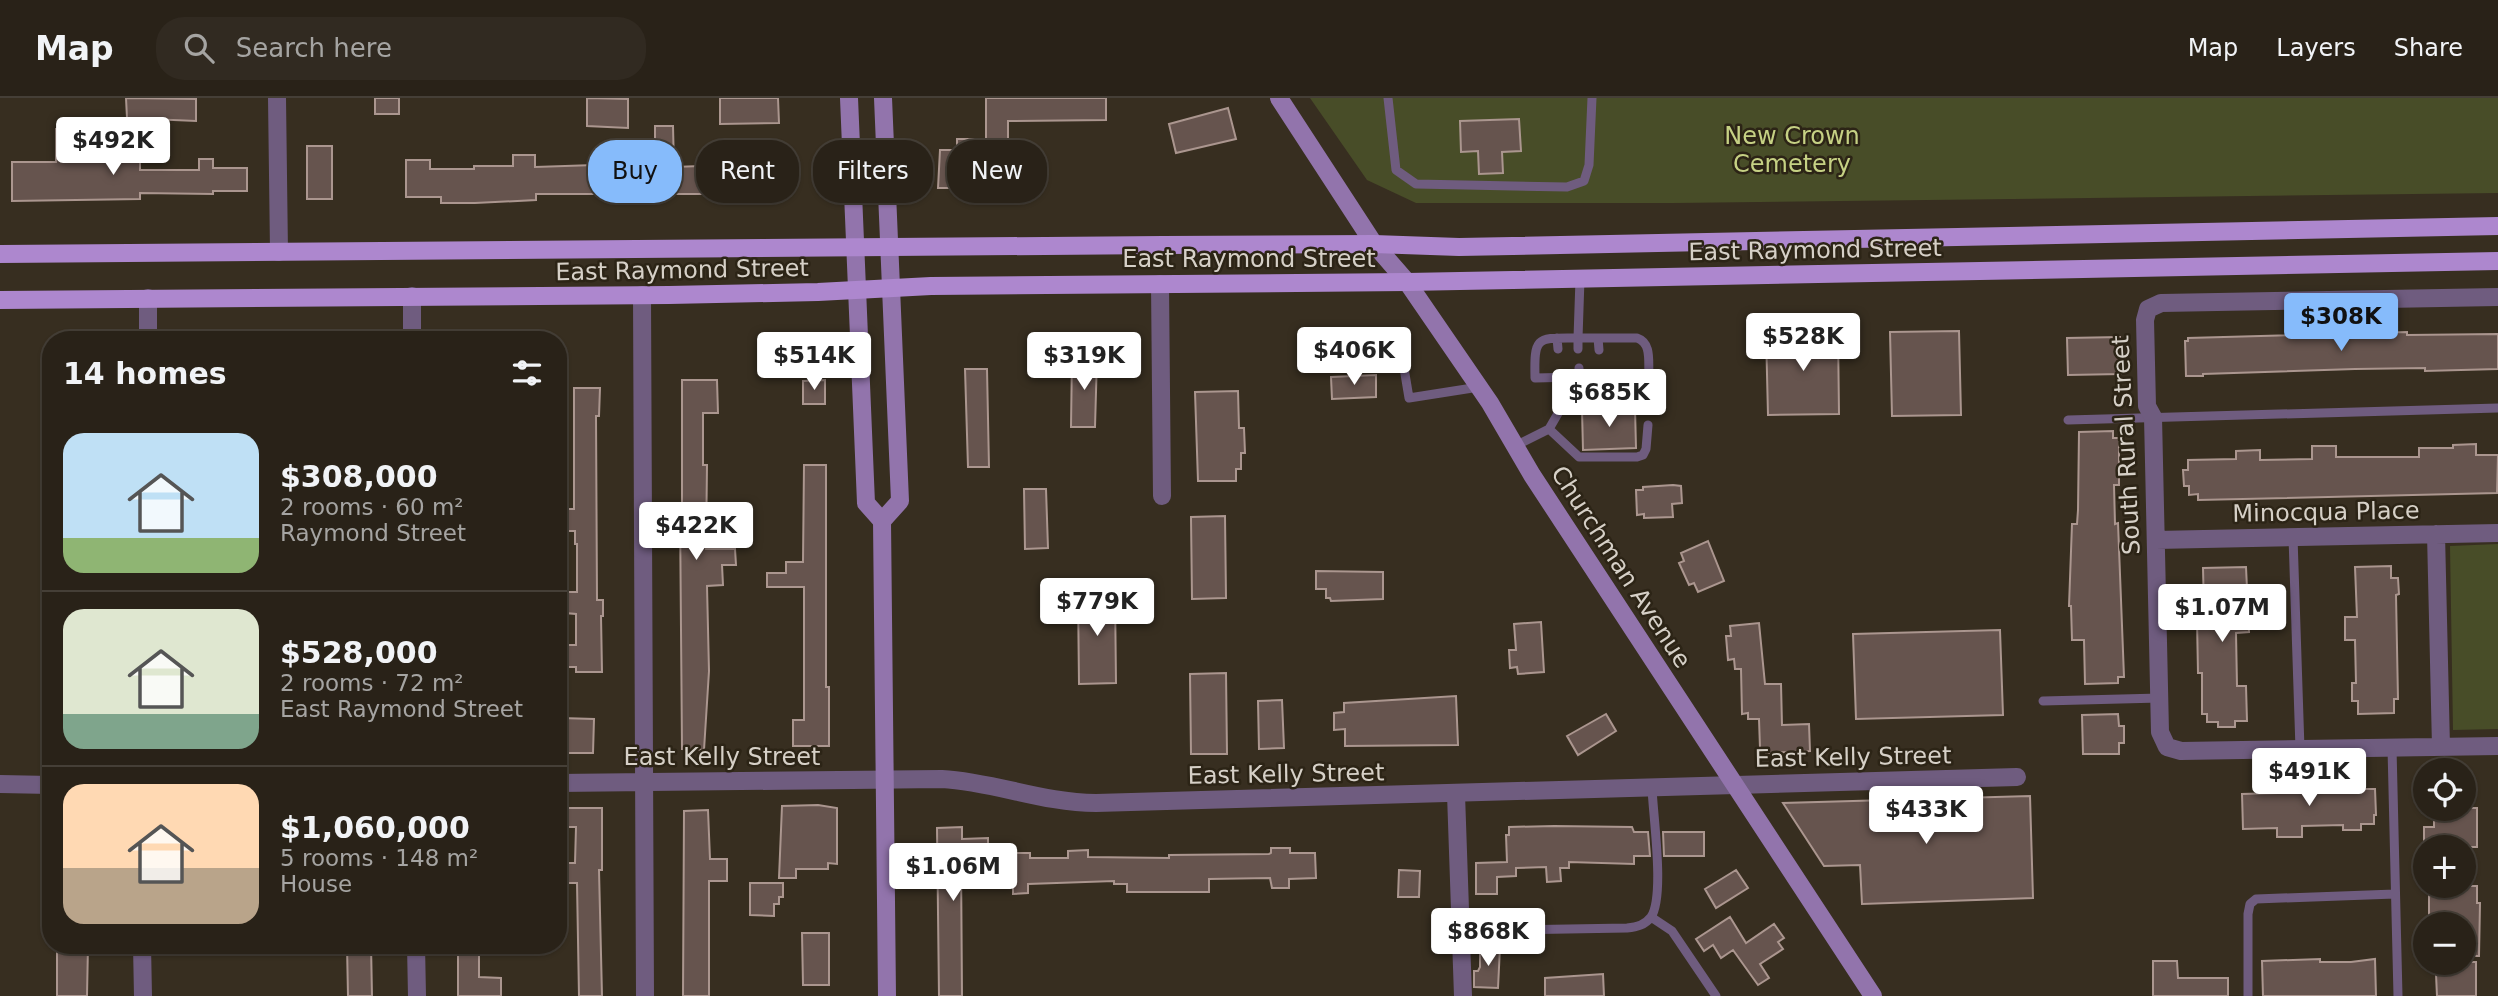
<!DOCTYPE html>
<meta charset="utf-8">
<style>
body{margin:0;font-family:"DejaVu Sans",sans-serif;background:#312a21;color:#f1f3f6;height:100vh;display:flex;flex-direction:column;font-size:26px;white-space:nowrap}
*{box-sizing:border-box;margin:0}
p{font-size:23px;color:#a5a4a2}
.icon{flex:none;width:38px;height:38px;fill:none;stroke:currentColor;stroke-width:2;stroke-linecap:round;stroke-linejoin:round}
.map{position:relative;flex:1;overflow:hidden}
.details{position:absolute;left:42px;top:233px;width:525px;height:623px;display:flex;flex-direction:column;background:#292218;border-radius:28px;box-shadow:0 2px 5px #0004,0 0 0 2px #453f37}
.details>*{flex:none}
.top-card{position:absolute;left:588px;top:42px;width:665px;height:63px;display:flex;gap:14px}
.tools{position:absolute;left:2413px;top:660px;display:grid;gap:14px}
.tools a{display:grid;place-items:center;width:63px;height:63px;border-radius:50%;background:#292218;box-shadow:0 2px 5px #0004,0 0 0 2px #453f37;font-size:35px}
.price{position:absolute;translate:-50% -60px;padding:0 16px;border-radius:7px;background:#fff;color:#222;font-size:23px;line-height:46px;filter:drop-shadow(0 2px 4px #0008)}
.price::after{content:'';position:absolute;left:50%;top:42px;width:21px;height:16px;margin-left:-10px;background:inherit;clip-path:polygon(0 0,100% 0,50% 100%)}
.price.active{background:#86bbfb;color:#111}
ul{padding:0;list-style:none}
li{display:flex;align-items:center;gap:21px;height:175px;padding:0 21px}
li+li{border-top:2px solid #453f37}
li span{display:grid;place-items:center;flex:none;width:196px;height:140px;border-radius:21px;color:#555}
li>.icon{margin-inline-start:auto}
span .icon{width:84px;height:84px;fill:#fffc;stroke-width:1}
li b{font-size:30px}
h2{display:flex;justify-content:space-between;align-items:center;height:84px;padding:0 21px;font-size:30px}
.pill{padding:0 24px;border-radius:28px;background:#292218;box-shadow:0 2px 5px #0004,0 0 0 2px #453f37;font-size:24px;line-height:63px}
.pill.active{background:#86bbfb;color:#111}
header{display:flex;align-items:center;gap:42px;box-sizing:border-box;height:98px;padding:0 35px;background:#292218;border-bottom:2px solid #453f37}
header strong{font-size:33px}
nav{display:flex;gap:38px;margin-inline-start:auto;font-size:24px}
.search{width:490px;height:63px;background:#312a21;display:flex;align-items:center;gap:18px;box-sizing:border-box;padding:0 24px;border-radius:28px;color:#a5a4a2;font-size:26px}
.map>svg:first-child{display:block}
.green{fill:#484d28}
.building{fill:#66544e;stroke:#ab968f;stroke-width:2}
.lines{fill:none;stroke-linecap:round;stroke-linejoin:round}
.service{stroke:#6f5c7f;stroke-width:9}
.minor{stroke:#6f5c7f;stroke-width:18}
.secondary{stroke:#9274ac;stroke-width:18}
.primary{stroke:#ad87ce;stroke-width:18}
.labels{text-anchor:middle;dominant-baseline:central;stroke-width:5;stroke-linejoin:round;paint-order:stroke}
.park-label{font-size:24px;fill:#c6d184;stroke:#2c2416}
.street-label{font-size:24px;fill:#d6d0c7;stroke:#2c2416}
</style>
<header>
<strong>Map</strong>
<div class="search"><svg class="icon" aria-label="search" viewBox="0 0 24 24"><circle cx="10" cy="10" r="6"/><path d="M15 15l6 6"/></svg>Search here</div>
<nav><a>Map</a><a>Layers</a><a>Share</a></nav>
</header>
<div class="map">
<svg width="2498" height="898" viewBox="0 0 2498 898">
<rect width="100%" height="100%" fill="#372e20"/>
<path class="green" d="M 1310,0 L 2498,0 L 2498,95 L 1674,105 L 1416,105 L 1367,82 Z
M 2498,446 L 2498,631 L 2453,632 L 2450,448 Z"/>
<path class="building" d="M 126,0 L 196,1 L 196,23 L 127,20 Z
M 375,0 L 399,0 L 399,16 L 375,16 Z
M 587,0 L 628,1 L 628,30 L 587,28 Z
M 720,0 L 778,0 L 779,25 L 720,26 Z
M 986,0 L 1106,0 L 1106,22 L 1008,23 L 1008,62 L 976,62 L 975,90 L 938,90 L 940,52 L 957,52 L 957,41 L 986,41 Z
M 1228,10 L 1236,41 L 1176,55 L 1169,26 Z
M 1519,21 L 1521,53 L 1502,54 L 1503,75 L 1479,76 L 1478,53 L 1461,54 L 1460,23 Z
M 655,28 L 673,28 L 674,69 L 700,68 L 701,96 L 536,96 L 536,102 L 475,105 L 441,105 L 441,99 L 406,99 L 406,62 L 430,62 L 430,71 L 474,71 L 474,68 L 513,68 L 513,57 L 535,57 L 535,69 L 655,65 Z
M 56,31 L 75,31 L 75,61 L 140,59 L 140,72 L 199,72 L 199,61 L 213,61 L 213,70 L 247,70 L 247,93 L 213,93 L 213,96 L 140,95 L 140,101 L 12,103 L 12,64 L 56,64 Z
M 307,48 L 332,48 L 332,101 L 307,101 Z
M 778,66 L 796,77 L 779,103 L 761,92 Z
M 1959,233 L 1961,317 L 1892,318 L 1890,234 Z
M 1838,234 L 1839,316 L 1768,317 L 1766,235 Z
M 2407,234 L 2407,237 L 2498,236 L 2498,271 L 2425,273 L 2425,270 L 2355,271 L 2203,276 L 2203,278 L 2186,278 L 2185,243 L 2188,243 L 2188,240 Z
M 2120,239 L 2121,276 L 2068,277 L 2067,240 Z
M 1072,258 L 1097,259 L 1095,329 L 1071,329 Z
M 965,271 L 987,271 L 989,369 L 968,369 Z
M 1376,277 L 1376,299 L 1332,301 L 1331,279 Z
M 682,282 L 717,282 L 718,315 L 703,315 L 703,367 L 707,367 L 706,451 L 735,451 L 736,467 L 722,467 L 723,487 L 707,488 L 709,573 L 704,652 L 682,651 L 680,411 L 682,411 Z
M 825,282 L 825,306 L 803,306 L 803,283 Z
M 574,290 L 600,290 L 599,318 L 596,318 L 597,502 L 603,502 L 603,518 L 601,518 L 602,574 L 576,574 L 576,569 L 565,569 L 564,547 L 576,547 L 576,516 L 565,515 L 565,494 L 577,494 L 577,446 L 575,446 L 575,433 L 558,433 L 558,411 L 574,411 Z
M 1238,293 L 1239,330 L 1244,330 L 1245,355 L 1241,355 L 1241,371 L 1236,371 L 1236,383 L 1198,383 L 1195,294 Z
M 1635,310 L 1636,350 L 1583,352 L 1582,312 Z
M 2113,333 L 2113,340 L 2119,340 L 2119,387 L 2114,387 L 2115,426 L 2118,425 L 2124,579 L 2118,579 L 2118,585 L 2085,586 L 2084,542 L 2072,542 L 2071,508 L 2069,508 L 2072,426 L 2077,426 L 2078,412 L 2079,334 Z
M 2476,346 L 2476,357 L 2498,357 L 2497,395 L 2198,402 L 2198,396 L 2189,397 L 2189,388 L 2184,388 L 2183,372 L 2188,372 L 2188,362 L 2236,361 L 2236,353 L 2260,352 L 2260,362 L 2312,361 L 2312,348 L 2336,348 L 2336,359 L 2419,359 L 2419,350 L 2453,350 L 2453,347 Z
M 804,367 L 826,367 L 826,589 L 829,589 L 829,648 L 793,648 L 793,622 L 804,622 L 804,489 L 767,489 L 767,475 L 786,475 L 786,464 L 803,464 Z
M 1673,387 L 1681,388 L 1682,405 L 1672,406 L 1673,419 L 1644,420 L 1644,416 L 1637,417 L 1636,392 L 1643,392 L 1643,389 Z
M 1024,391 L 1046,391 L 1048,450 L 1025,451 Z
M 1225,418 L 1226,500 L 1192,501 L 1191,419 Z
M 1708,443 L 1724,483 L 1698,494 L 1694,485 L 1689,487 L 1679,465 L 1684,463 L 1681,455 Z
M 2391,468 L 2391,480 L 2398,480 L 2399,496 L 2396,497 L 2398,601 L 2394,601 L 2394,615 L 2358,616 L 2358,603 L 2352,603 L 2352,585 L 2356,585 L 2355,542 L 2345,542 L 2345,519 L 2357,519 L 2355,469 Z
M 2246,469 L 2249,534 L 2236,535 L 2237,588 L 2246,588 L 2247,623 L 2235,623 L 2235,629 L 2218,629 L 2218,624 L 2207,624 L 2207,616 L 2202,616 L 2202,575 L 2198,575 L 2197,522 L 2200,522 L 2200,511 L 2204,511 L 2203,470 Z
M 1316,473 L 1383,474 L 1383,501 L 1331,503 L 1330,500 L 1326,500 L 1326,491 L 1316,491 Z
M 1115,495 L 1116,585 L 1079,586 L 1078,496 Z
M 1541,524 L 1544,574 L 1518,576 L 1517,569 L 1510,570 L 1509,552 L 1516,552 L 1514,526 Z
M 1759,525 L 1765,586 L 1781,586 L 1782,627 L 1809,626 L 1810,653 L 1766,655 L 1766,650 L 1760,650 L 1759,621 L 1748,621 L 1748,615 L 1742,616 L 1741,571 L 1735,571 L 1734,561 L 1728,562 L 1726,538 L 1731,538 L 1730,528 Z
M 2000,532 L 2003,617 L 1856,621 L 1853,536 Z
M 1226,575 L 1227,656 L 1191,656 L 1190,576 Z
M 1456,598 L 1458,647 L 1345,648 L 1345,631 L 1334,632 L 1334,615 L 1344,614 L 1344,605 Z
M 1282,602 L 1284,650 L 1259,651 L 1258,603 Z
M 1606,616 L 1616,633 L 1578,657 L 1567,638 Z
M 2118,616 L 2119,628 L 2124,628 L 2124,645 L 2119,645 L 2119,656 L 2083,656 L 2082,617 Z
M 561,620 L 594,621 L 593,655 L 558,655 Z
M 2363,687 L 2363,691 L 2375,691 L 2376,717 L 2374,717 L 2374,726 L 2361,726 L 2361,732 L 2343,732 L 2343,727 L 2302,728 L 2302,739 L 2277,739 L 2277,730 L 2243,731 L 2242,696 L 2277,695 L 2277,688 Z
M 2030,698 L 2033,800 L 1862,806 L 1860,767 L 1824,768 L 1783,705 Z
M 818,707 L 837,710 L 837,766 L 828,765 L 828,771 L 796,771 L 796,780 L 779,780 L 782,708 Z
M 566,710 L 602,710 L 602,772 L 599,772 L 602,898 L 579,898 L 577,785 L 567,785 L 566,765 L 575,765 L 576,729 L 566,729 Z
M 2434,710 L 2477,710 L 2477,749 L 2424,749 L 2424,729 L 2434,729 Z
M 708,712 L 710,761 L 727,761 L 727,783 L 709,783 L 709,898 L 683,898 L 684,713 Z
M 1554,728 L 1632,729 L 1634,734 L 1648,734 L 1650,758 L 1634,758 L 1634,766 L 1569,764 L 1569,770 L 1560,770 L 1561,783 L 1547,784 L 1546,769 L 1516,770 L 1516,778 L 1497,779 L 1497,796 L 1476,796 L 1476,765 L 1507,764 L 1506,737 L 1509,737 L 1509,729 Z
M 962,729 L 962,741 L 988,740 L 988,762 L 961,763 L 962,898 L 939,898 L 937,730 Z
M 1663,734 L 1704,734 L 1704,758 L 1664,758 Z
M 1271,750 L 1290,750 L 1290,755 L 1315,755 L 1316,780 L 1289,781 L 1289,790 L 1272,790 L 1270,780 L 1209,781 L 1209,794 L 1127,794 L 1127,786 L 1114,786 L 1114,783 L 1028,786 L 1028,795 L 1013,796 L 1013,786 L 1010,786 L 1010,755 L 1030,755 L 1030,760 L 1068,760 L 1068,753 L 1088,752 L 1088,759 L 1169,760 L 1169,757 L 1269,756 L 1271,755 Z
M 1399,772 L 1420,773 L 1419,799 L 1398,799 Z
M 1736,772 L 1748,790 L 1716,810 L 1705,791 Z
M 750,785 L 783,785 L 783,799 L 779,799 L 779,806 L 774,806 L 774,818 L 750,817 Z
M 2437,788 L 2477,788 L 2477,805 L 2480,805 L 2479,858 L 2464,858 L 2464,821 L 2429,821 L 2429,798 L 2437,798 Z
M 1730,819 L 1746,845 L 1774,826 L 1784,840 L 1778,844 L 1783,851 L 1760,866 L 1769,880 L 1758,887 L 1733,852 L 1721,860 L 1713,847 L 1704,853 L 1696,841 Z
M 802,835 L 829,835 L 829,887 L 803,887 Z
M 57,847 L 88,847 L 87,898 L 57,898 Z
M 347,847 L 371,847 L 372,898 L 348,898 Z
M 458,847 L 479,847 L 479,879 L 501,880 L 501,898 L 458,898 Z
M 1482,849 L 1500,849 L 1498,890 L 1474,889 L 1474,873 L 1478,873 L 1480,869 L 1480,851 Z
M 2320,861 L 2320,864 L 2351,864 L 2375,861 L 2376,898 L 2263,898 L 2262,863 Z
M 2153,863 L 2177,863 L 2178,880 L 2228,880 L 2228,898 L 2153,898 Z
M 2439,864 L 2476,864 L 2476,898 L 2437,898 L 2436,876 L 2439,876 Z
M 1603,876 L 1604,898 L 1545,898 L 1545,880 Z"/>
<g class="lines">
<path class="service" d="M 1388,0 L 1396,72 L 1416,86 L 1567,89 L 1584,83 L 1589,67 L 1592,0
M 1557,240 L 1558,251
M 1598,240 L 1599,252
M 1578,251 L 1578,240 C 1537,240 1534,237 1535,280 L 1579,279 L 1579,270
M 1324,252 L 1373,251 L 1404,270 L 1409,300 L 1479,289
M 2068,322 L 2498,310
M 1549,331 L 1579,359 L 1637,359 L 1643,357 L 1646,351 L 1648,327
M 1515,348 L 1549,331 L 1579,279 L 1649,277 C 1648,264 1652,245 1637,240 L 1578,240 L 1580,181
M 2293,439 L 2300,651
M 2043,603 L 2160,600
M 2392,650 L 2398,898
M 1651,819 L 1672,833 L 1716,898
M 1462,833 L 1627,830 C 1637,829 1645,827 1651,819 C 1665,798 1653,718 1652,690
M 2248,898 L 2248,816 L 2250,806 L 2256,801 L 2395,796"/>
<path class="minor" d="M 277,0 L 279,154
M 1160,186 L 1162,398
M 642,197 L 645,898
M 412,198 L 412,242
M 2498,199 L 2161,205 L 2148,211 L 2145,222 L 2147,308 L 2153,319 L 2160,634 L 2167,649 L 2181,653 L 2498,648
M 148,242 L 148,200
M 2436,436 L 2441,649
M 2156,442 L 2498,435
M 558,685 L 942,681 C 995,684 1043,705 1096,705 L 2017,679
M 0,686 L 51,687
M 1456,696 L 1463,898
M 142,847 L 143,898
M 416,847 L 417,898"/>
<path class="secondary" d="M 849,0 L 866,405 L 882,423 L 887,898
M 1279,0 L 1374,146 L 1407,184 L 1490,305 L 1532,377 L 1873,898
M 882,423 L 900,403 L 883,0"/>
<path class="primary" d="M 0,156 L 1163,147 L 1374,146 L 1459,149 L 2498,128
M 0,202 L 669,197 L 818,194 L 931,188 L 1407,184 L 2498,163"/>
</g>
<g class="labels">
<g class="park-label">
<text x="1792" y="38">New Crown<tspan x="1792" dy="28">Cemetery</tspan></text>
</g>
<g class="street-label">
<text transform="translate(1815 152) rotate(-1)">East Raymond Street</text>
<text x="1249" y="161">East Raymond Street</text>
<text transform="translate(682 172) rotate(-1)">East Raymond Street</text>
<text transform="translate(2126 347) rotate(-93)">South Rural Street</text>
<text transform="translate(2326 414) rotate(-1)">Minocqua Place</text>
<text transform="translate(1621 469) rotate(57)">Churchman Avenue</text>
<text x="722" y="659">East Kelly Street</text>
<text transform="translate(1853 659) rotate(-1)">East Kelly Street</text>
<text transform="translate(1286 676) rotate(-1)">East Kelly Street</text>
</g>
</g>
</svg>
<div class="tools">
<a><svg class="icon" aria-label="locate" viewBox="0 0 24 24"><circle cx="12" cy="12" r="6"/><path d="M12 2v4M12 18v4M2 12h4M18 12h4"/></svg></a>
<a>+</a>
<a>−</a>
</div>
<b class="price" style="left:113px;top:79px">$492K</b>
<b class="price active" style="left:2341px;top:255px">$308K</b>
<b class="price" style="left:1803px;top:275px">$528K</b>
<b class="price" style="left:1354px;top:289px">$406K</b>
<b class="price" style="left:814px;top:294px">$514K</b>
<b class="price" style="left:1084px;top:294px">$319K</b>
<b class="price" style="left:1609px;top:331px">$685K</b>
<b class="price" style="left:696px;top:464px">$422K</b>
<b class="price" style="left:1097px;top:540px">$779K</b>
<b class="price" style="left:2222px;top:546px">$1.07M</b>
<b class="price" style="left:2309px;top:710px">$491K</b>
<b class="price" style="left:1926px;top:748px">$433K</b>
<b class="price" style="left:953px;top:805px">$1.06M</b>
<b class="price" style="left:1488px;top:870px">$868K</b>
<div class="top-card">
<a class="pill active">Buy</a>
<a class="pill">Rent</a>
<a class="pill">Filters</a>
<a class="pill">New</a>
</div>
<section class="details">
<h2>14 homes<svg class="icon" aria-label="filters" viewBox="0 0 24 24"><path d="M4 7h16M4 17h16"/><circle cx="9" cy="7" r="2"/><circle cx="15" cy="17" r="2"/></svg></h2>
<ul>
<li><span style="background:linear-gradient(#bfe0f5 75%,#8fb573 0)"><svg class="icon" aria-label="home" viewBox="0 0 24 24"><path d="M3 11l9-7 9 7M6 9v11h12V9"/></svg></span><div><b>$308,000</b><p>2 rooms · 60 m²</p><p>Raymond Street</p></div></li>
<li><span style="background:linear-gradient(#dfe7d0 75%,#7fa58c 0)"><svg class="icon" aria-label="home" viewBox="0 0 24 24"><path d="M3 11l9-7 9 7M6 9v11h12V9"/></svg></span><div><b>$528,000</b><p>2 rooms · 72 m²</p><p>East Raymond Street</p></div></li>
<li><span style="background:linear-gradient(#ffd9b3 60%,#b9a48a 0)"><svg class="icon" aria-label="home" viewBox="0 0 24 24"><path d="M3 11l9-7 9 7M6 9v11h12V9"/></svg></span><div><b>$1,060,000</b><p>5 rooms · 148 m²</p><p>House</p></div></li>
</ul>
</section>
</div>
